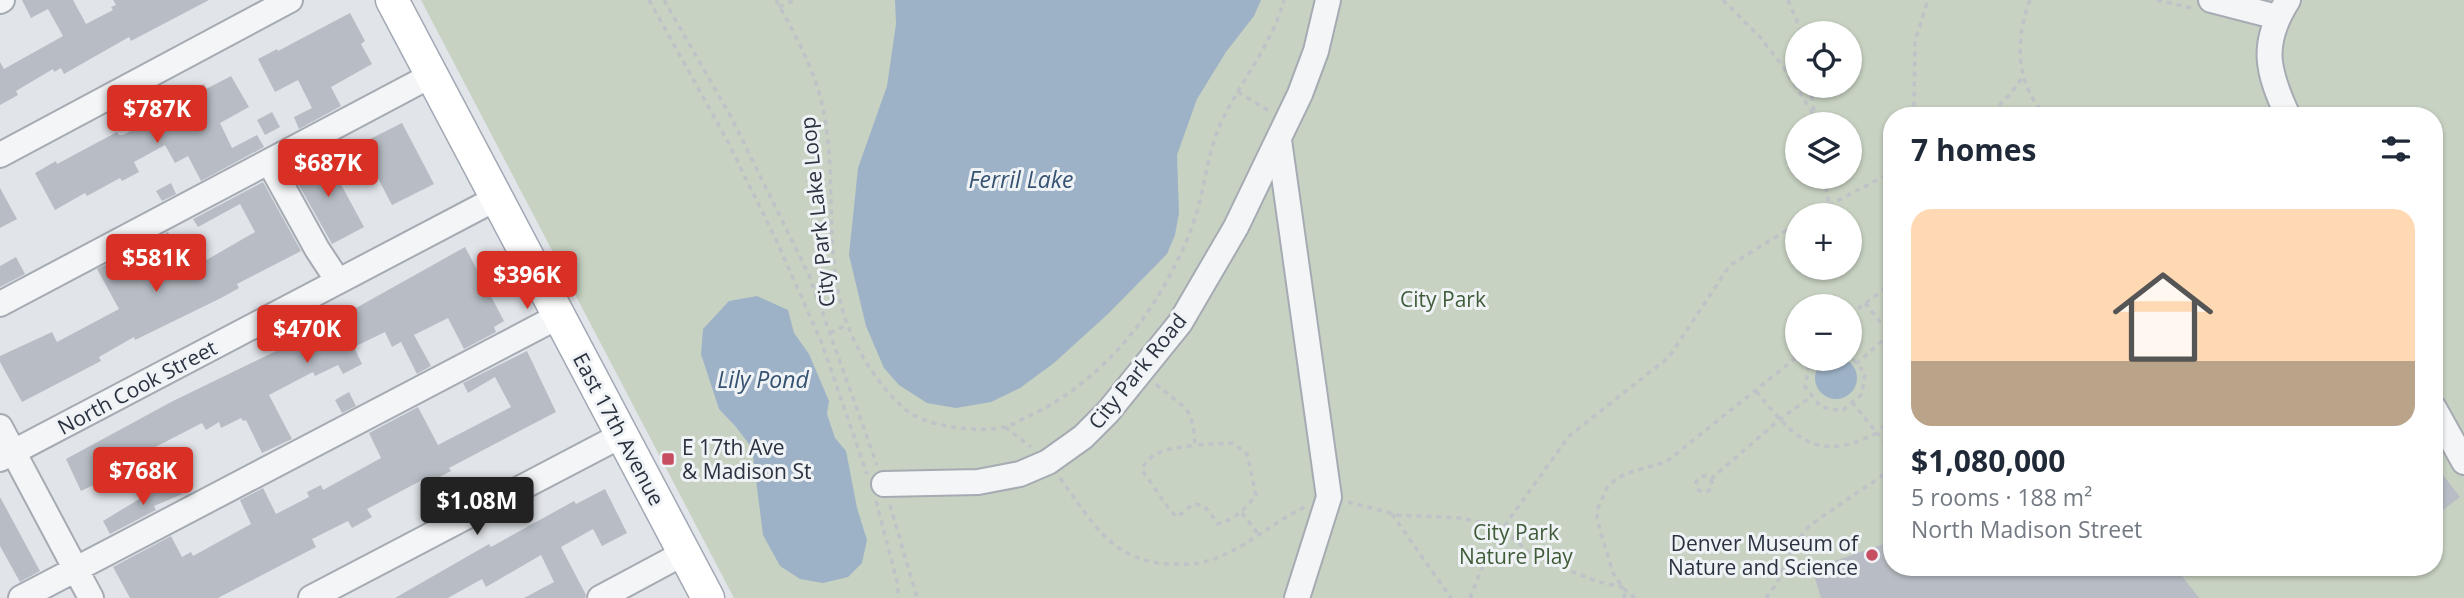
<!DOCTYPE html>
<meta charset="utf-8">
<style>
body{margin:0;font-family:"Open Sans",sans-serif;background:#f6f6f7;color:#1f2937;height:100vh;display:flex;flex-direction:column;font-size:26px;white-space:nowrap}
*{box-sizing:border-box;margin:0}
p{font-size:23px;color:#747a83}
.icon{flex:none;width:38px;height:38px;fill:none;stroke:currentColor;stroke-width:2;stroke-linecap:round;stroke-linejoin:round}
.map{position:relative;flex:1;overflow:hidden}
.details{position:absolute;left:1883px;top:107px;width:560px;height:469px;display:flex;flex-direction:column;background:#fff;border-radius:28px;box-shadow:0 2px 5px #0004}
.details>*{flex:none}
.tools{position:absolute;left:1785px;top:21px;display:grid;gap:14px}
.tools a{display:grid;place-items:center;width:77px;height:77px;border-radius:50%;background:#fff;box-shadow:0 2px 5px #0004;font-size:35px}
.price{position:absolute;translate:-50% -60px;padding:0 16px;border-radius:7px;background:#d93025;color:#fff;font-size:23px;line-height:46px;filter:drop-shadow(0 2px 4px #0008)}
.price::after{content:'';position:absolute;left:50%;top:42px;width:21px;height:16px;margin-left:-10px;background:inherit;clip-path:polygon(0 0,100% 0,50% 100%)}
.price.current{background:#222;color:#fff}
ul{padding:0;list-style:none}
li{display:grid;align-content:center;gap:14px;height:371px;padding:0 28px}
li span{display:grid;place-items:center;height:217px;border-radius:21px;color:#555}
li>.icon{margin-inline-start:auto}
span .icon{width:126px;height:126px;fill:#fffc;stroke-width:1}
li b{font-size:30px}
h2{display:flex;justify-content:space-between;align-items:center;height:84px;padding:0 28px;font-size:30px}
.map>svg:first-child{display:block}
.green{fill:#c7d2c2;fill-rule:evenodd}
.water{fill:#9eb2c7}
.building{fill:#b8bdc5}
.lines{fill:none;stroke-linecap:round;stroke-linejoin:round}
.minor-casing{stroke:#a6abb3;stroke-width:28}
.major-casing{stroke:#a1a9b4;stroke-width:35}
.path{stroke:#bfc2c7;stroke-width:3.5;stroke-dasharray:5 5;stroke-linecap:butt}
.minor{stroke:#f3f5f7;stroke-width:24}
.major{stroke:#fff;stroke-width:32}
.poi-dot{fill:#c74d61;stroke:#f0f3f6;stroke-width:2.5}
.labels{text-anchor:middle;dominant-baseline:central;stroke-width:6;stroke-linejoin:round;paint-order:stroke}
.street-label{font-size:21px;fill:#2a3240;stroke:#f0f3f6}
.park-label{font-size:21px;fill:#3f5b38;stroke:#f0f3f6}
.poi-label{font-size:21px;fill:#2a3240;stroke:#f0f3f6;text-anchor:start}
.water-label{font-size:23px;font-style:italic;fill:#365271;stroke:#f0f3f6}
</style>
<div class="map">
<svg width="2464" height="598" viewBox="0 0 2464 598">
<rect width="100%" height="100%" fill="#e1e4e9"/>
<path class="green" d="M 421,0 L 2464,0 L 2464,598 L 734,598 ZM 1797,33 L 1850,33 L 1850,86 L 1797,86 ZM 1892,116 L 2434,116 L 2434,567 L 1892,567 ZM 1797,124 L 1850,124 L 1850,177 L 1797,177 ZM 1797,215 L 1850,215 L 1850,268 L 1797,268 ZM 1797,306 L 1850,306 L 1850,359 L 1797,359 Z"/>
<path class="water" d="M 895,0 L 1261,0 L 1254,16 L 1226,52 L 1197,99 L 1177,155 L 1179,213 L 1175,235 L 1167,254 L 1109,313 L 1054,363 L 1020,388 L 991,402 L 956,408 L 927,403 L 899,385 L 884,368 L 866,326 L 849,255 L 858,168 L 887,86 L 896,24 Z
M 757,296 L 788,310 L 794,333 L 809,354 L 829,401 L 827,414 L 835,438 L 846,451 L 857,508 L 867,540 L 862,563 L 848,577 L 823,583 L 800,579 L 780,566 L 763,535 L 752,448 L 736,427 L 719,409 L 701,354 L 703,329 L 729,301 Z
M1815 378a21 21 0 1 1 42 0a21 21 0 1 1-42 0Z"/>
<path class="building" d="M 22,0 L 73,0 L 86,24 L 113,10 L 111,7 L 116,5 L 113,0 L 209,0 L 131,41 L 129,37 L 64,74 L 61,68 L 54,72 L 53,69 L 16,91 L 18,95 L 0,105 L 0,62 L 4,69 L 63,36 L 48,9 L 31,18 Z
M 350,13 L 365,41 L 361,44 L 372,64 L 331,87 L 341,106 L 299,129 L 294,117 L 312,108 L 298,80 L 275,92 L 258,59 L 277,49 L 278,51 Z
M 231,76 L 249,107 L 220,123 L 232,148 L 257,135 L 264,147 L 201,181 L 188,156 L 175,163 L 165,145 L 134,162 L 139,172 L 122,181 L 120,178 L 87,196 L 85,193 L 55,210 L 35,173 L 56,161 L 57,164 L 117,132 L 119,135 L 123,135 L 160,115 L 157,111 L 178,97 L 204,84 L 206,89 Z
M 272,112 L 280,127 L 265,135 L 257,120 Z
M 402,123 L 434,184 L 392,205 L 360,144 Z
M 324,153 L 364,227 L 332,244 L 291,171 Z
M 263,182 L 301,251 L 237,284 L 239,288 L 221,298 L 135,340 L 134,337 L 99,357 L 101,361 L 22,402 L 0,362 L 0,356 L 52,332 L 57,342 L 119,309 L 97,269 L 168,232 L 189,270 L 255,232 L 240,204 L 198,227 L 193,219 Z
M 171,183 L 176,194 L 162,201 L 156,191 Z
M 0,188 L 17,219 L 0,228 Z
M 465,247 L 504,321 L 494,327 L 496,332 L 464,349 L 448,318 L 414,335 L 431,366 L 417,374 L 401,342 L 392,347 L 385,332 L 354,347 L 362,364 L 343,374 L 338,365 L 315,376 L 313,372 L 269,395 L 292,439 L 262,453 L 246,420 L 243,421 L 241,418 L 221,428 L 219,422 L 206,430 L 202,423 L 128,461 L 132,469 L 113,480 L 111,477 L 81,491 L 66,459 L 173,401 L 297,341 Z
M 16,257 L 25,274 L 0,287 L 0,266 Z
M 527,351 L 556,412 L 449,468 L 451,471 L 430,482 L 428,477 L 367,509 L 372,517 L 352,528 L 348,521 L 312,539 L 316,547 L 218,598 L 130,598 L 113,567 L 171,536 L 182,557 L 191,552 L 193,556 L 251,524 L 240,500 L 263,488 L 276,514 L 309,497 L 307,492 L 321,485 L 323,490 L 381,458 L 369,433 L 418,407 L 438,445 L 511,407 L 495,377 L 468,393 L 463,383 Z
M 349,392 L 356,406 L 342,413 L 335,400 Z
M 2443,475 L 2460,497 L 2434,517 L 2434,482 Z
M 174,478 L 182,494 L 154,506 L 156,510 L 110,534 L 103,521 Z
M 605,489 L 627,533 L 602,546 L 593,529 L 561,547 L 586,595 L 585,598 L 524,598 L 554,582 L 541,555 L 486,587 L 482,579 L 448,598 L 395,598 L 489,544 L 491,547 L 574,501 L 576,504 Z
M 0,497 L 40,571 L 20,582 L 0,546 Z
M 1892,541 L 1892,567 L 2175,567 L 2199,598 L 1821,598 L 1812,569 Z"/>
<g class="lines">
<g class="minor-casing">
<path id="minor" d="M 2211,0 L 2277,17
M 0,1 L 2,0
M 2288,116 C 2267,71 2260,44 2288,0
M 1279,140 L 1329,497 L 1297,598
M 0,155 L 290,0
M 269,162 L 317,249 L 338,281
M 0,304 L 432,75
M 2434,408 L 2464,462
M 0,427 L 91,598
M 0,459 L 497,198
M 884,484 L 978,482 L 1020,474 L 1048,462 L 1083,437 L 1108,412 L 1180,323 L 1236,227 L 1300,94 L 1316,51 L 1328,0
M 21,598 L 559,316
M 311,598 L 622,435
M 600,598 L 684,553"/>
</g>
<g class="major-casing">
<path id="major" d="M 392,0 L 708,598"/>
</g>
<path class="path" d="M 649,0 L 727,140 L 778,244 L 821,341 L 867,474
M 664,0 L 731,117 L 809,275 L 877,465
M 776,0 C 797,38 818,75 825,119 C 838,194 820,277 857,346 C 869,369 886,393 906,410 C 927,427 979,433 1005,427 C 1013,425 1022,419 1029,416 C 1090,388 1141,332 1171,273 C 1180,256 1189,237 1195,218 C 1205,188 1207,154 1220,125 C 1239,83 1272,45 1284,0
M 1723,0 L 1759,36 L 1782,65 L 1815,117
M 1788,0 L 1802,33
M 2030,0 C 2015,40 2015,83 2046,116
M 2157,0 L 2192,8
M 779,7 L 795,0
M 1810,86 L 1816,124
M 1238,92 L 1269,111
M 1917,116 L 1914,106 L 1915,41 L 1928,0
M 1982,116 C 2000,108 2011,94 2022,78
M 1824,177 L 1829,204
M 1811,215 L 1892,172
M 1865,303 L 1892,337
M 1850,315 L 1892,283
M 830,333 L 847,325
M 1817,359 L 1809,366 L 1805,387 L 1821,407 L 1842,411 L 1862,394 L 1865,373 L 1850,356
M 1856,364 L 1892,332
M 1156,384 C 1183,409 1193,403 1195,445 L 1233,443 L 1247,454 L 1256,495 C 1245,509 1235,520 1217,524 C 1210,512 1207,505 1193,504 L 1177,517 L 1169,509 L 1142,470 C 1149,449 1176,448 1195,445
M 1756,391 C 1794,438 1816,464 1877,433 L 1852,402
M 1892,418 L 1877,433 L 1892,450
M 1005,427 L 1031,447
M1696 484a8 8 0 1 1 16 0a8 8 0 1 1-16 0Z
M 1060,478 C 1093,523 1112,563 1174,564 C 1191,565 1206,563 1221,556 C 1251,544 1276,520 1305,507
M 1711,479 L 1779,420 L 1812,396
M 876,501 L 898,585 L 898,598
M 1348,502 L 1398,515 L 1461,518 L 1503,528 L 1527,551 L 1557,566 L 1599,582 L 1622,587 L 1625,598
M 890,505 L 917,598
M 1242,513 L 1259,535
M 1392,514 L 1451,598
M 1470,598 L 1484,563 L 1503,528 L 1569,436 L 1669,357 L 1730,265 L 1797,224
M 1635,598 L 1622,587 L 1613,573 L 1600,530 L 1597,518 L 1598,508 L 1607,488 L 1617,478 L 1631,472 L 1666,462 L 1797,357
M 1766,598 L 1777,583 L 1792,548 L 1810,525 L 1892,469"/>
<use href="#minor" class="minor"/>
<use href="#major" class="major"/>
</g>
<g class="poi-dot">
<rect x="661" y="452" width="14" height="14" rx="3.5"/>
<circle cx="1872" cy="555" r="7"/>
</g>
<g class="labels">
<g class="street-label">
<text transform="translate(817 212) rotate(-96)">City Park Lake Loop</text>
<text transform="translate(1137 371) rotate(-51)">City Park Road</text>
<text transform="translate(137 387) rotate(-28)">North Cook Street</text>
<text transform="translate(619 429) rotate(62)">East 17th Avenue</text>
</g>
<g class="park-label">
<text x="1443" y="299">City Park</text>
<text x="1516" y="532">City Park<tspan x="1516" dy="24">Nature Play</tspan></text>
</g>
<g class="poi-label">
<text x="682" y="447">E 17th Ave<tspan x="682" dy="24">&amp; Madison St</tspan></text>
<text x="1858" y="543" text-anchor="end">Denver Museum of<tspan x="1858" dy="24">Nature and Science</tspan></text>
</g>
<g class="water-label">
<text x="1021" y="179">Ferril Lake</text>
<text x="763" y="379">Lily Pond</text>
</g>
</g>
</svg>
<div class="tools">
<a><svg class="icon" aria-label="locate" viewBox="0 0 24 24"><circle cx="12" cy="12" r="6"/><path d="M12 2v4M12 18v4M2 12h4M18 12h4"/></svg></a>
<a><svg class="icon" aria-label="layers" viewBox="0 0 24 24"><path d="M12 4l9 5-9 5-9-5zM3 14l9 5 9-5"/></svg></a>
<a>+</a>
<a>−</a>
</div>
<b class="price" style="left:157px;top:145px">$787K</b>
<b class="price" style="left:328px;top:199px">$687K</b>
<b class="price" style="left:156px;top:294px">$581K</b>
<b class="price" style="left:527px;top:311px">$396K</b>
<b class="price" style="left:307px;top:365px">$470K</b>
<b class="price" style="left:143px;top:507px">$768K</b>
<b class="price current" style="left:477px;top:537px">$1.08M</b>
<section class="details">
<h2>7 homes<svg class="icon" aria-label="filters" viewBox="0 0 24 24"><path d="M4 7h16M4 17h16"/><circle cx="9" cy="7" r="2"/><circle cx="15" cy="17" r="2"/></svg></h2>
<ul>
<li><span style="background:linear-gradient(#ffd9b3 70%,#b9a48a 0)"><svg class="icon" aria-label="home" viewBox="0 0 24 24"><path d="M3 11l9-7 9 7M6 9v11h12V9"/></svg></span><div><b>$1,080,000</b><p>5 rooms · 188 m²</p><p>North Madison Street</p></div></li>
</ul>
</section>
</div>
